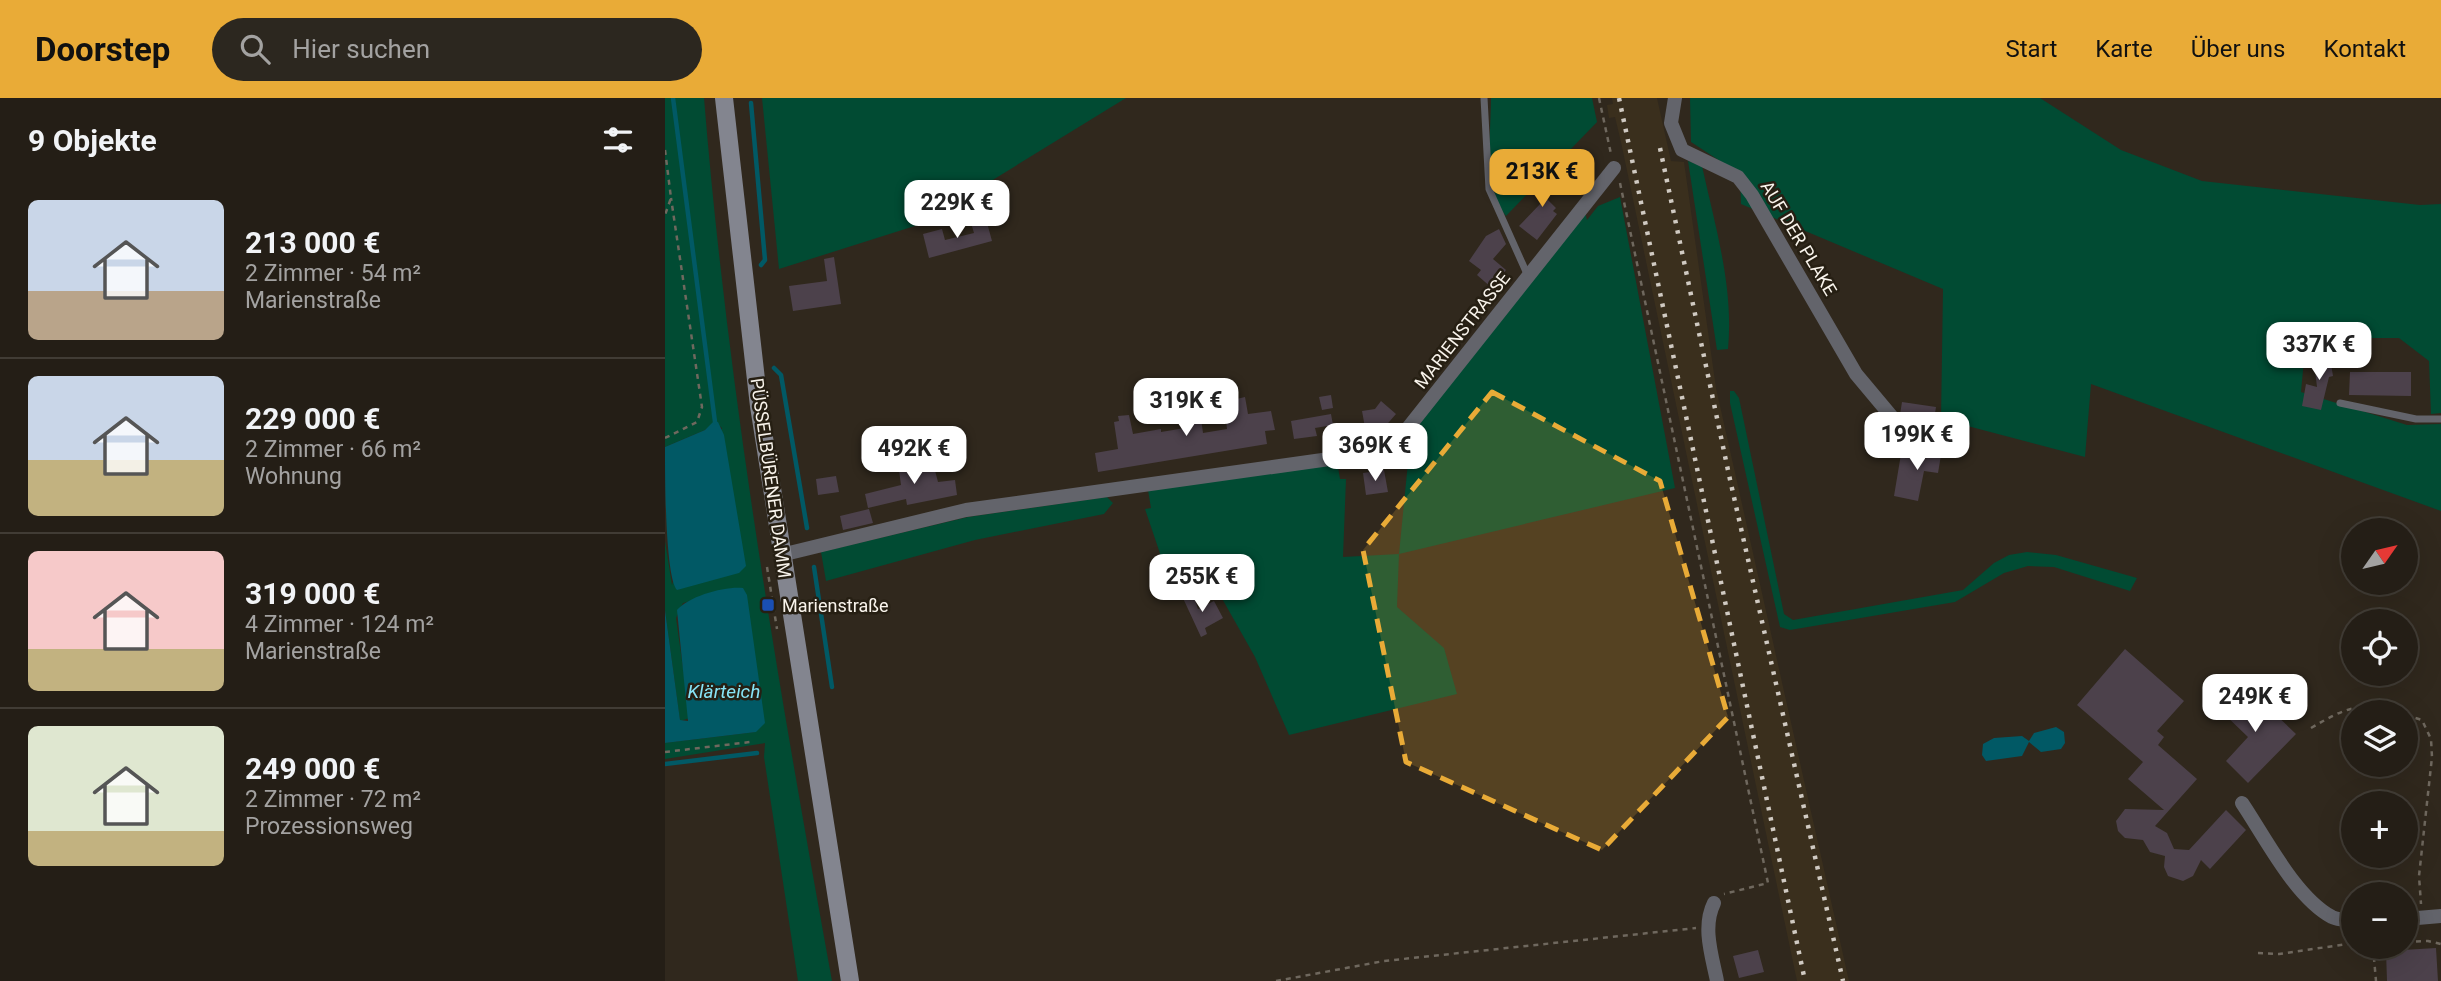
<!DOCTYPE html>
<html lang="de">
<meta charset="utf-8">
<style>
body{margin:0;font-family:Roboto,sans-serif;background:#2c271f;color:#f1f3f6;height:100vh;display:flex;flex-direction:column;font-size:26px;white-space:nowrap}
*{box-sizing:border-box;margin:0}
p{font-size:23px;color:#a3a2a1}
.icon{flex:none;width:38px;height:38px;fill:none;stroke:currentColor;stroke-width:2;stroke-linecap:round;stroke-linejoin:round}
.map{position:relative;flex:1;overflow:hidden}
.sheet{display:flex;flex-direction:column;background:#241e16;width:665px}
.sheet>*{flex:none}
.needle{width:46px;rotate:56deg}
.controls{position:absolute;left:1676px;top:420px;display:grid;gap:14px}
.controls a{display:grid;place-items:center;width:77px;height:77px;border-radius:50%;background:#241e16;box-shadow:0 7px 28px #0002,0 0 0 2px #413c35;font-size:35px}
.price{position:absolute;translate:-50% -60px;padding:0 16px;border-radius:14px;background:#fff;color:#222;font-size:23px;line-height:46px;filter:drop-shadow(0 2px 4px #0008)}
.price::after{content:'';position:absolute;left:50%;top:42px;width:21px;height:16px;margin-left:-10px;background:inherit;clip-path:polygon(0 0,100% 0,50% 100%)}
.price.selected{background:#e9ab37;color:#111}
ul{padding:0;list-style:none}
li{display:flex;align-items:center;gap:21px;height:175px;padding:0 28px}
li+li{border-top:2px solid #413c35}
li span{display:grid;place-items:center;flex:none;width:196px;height:140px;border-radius:10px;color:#555}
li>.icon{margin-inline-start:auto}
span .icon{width:84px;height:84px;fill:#fffc;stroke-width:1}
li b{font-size:30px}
h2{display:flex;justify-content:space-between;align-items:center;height:84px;padding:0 28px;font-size:30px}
header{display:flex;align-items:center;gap:42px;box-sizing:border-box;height:98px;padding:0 35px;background:#e9ab37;color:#111}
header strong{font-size:33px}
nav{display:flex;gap:38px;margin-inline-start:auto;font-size:24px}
.search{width:490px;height:63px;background:#2c271f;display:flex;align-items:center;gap:18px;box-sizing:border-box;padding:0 24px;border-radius:38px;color:#a3a2a1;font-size:26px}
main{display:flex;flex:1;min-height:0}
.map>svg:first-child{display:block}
.built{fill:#3a2f1d}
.green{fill:#014b33}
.water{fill:#015965}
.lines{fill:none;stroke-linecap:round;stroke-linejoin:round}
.stream{stroke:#015965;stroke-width:4.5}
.building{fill:#4c414b}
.path{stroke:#6f685e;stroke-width:2.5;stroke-dasharray:5 5;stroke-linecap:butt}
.lane{stroke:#63646b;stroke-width:7}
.street{stroke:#63646b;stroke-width:14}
.secondary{stroke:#83858f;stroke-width:18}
.rail{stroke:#d0cac2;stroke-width:4.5;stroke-dasharray:3.5 7;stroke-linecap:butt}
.marked{fill:#e9ab37;fill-opacity:0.2;stroke:#e9ab37;stroke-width:5;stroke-dasharray:14 9;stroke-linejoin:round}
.transit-dot{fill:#1a4fb4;stroke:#261f13;stroke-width:2.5}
.labels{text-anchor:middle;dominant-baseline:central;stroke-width:5;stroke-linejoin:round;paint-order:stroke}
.street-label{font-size:18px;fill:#f9f4ec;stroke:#261f13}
.poi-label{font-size:18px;fill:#f9f4ec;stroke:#261f13;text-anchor:start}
.water-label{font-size:19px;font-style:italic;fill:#87e4f6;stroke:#261f13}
</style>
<header>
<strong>Doorstep</strong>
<div class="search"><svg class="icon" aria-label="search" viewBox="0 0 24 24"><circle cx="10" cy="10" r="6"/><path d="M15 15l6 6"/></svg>Hier suchen</div>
<nav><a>Start</a><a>Karte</a><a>Über uns</a><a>Kontakt</a></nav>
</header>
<main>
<section class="sheet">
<h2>9 Objekte<svg class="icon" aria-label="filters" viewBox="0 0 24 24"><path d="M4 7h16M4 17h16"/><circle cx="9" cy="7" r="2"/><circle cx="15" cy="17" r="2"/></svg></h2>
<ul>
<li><span style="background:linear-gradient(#c9d6e8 65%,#b9a48a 0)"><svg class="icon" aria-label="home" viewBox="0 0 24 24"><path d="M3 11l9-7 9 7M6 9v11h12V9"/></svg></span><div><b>213 000 €</b><p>2 Zimmer · 54 m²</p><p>Marienstraße</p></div></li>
<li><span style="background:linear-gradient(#c9d6e8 60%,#c2b280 0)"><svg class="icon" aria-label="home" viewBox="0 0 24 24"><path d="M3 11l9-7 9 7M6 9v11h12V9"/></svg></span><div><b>229 000 €</b><p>2 Zimmer · 66 m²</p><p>Wohnung</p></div></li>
<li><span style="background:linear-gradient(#f6c9c9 70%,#c2b280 0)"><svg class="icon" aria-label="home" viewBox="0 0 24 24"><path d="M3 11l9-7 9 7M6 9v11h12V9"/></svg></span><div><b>319 000 €</b><p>4 Zimmer · 124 m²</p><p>Marienstraße</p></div></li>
<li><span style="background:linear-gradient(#dfe7d0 75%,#c2b280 0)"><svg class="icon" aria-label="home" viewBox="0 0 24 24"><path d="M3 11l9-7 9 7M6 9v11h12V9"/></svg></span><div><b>249 000 €</b><p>2 Zimmer · 72 m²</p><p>Prozessionsweg</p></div></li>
</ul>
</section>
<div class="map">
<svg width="1776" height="883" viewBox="0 0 1776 883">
<rect width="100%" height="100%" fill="#30281d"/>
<path class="built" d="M 947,0 L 992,0 L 1006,63 L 1019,64 L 1051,290 L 1184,883 L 1132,883 L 956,44 L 950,19 L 944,20 L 942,7 L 948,6 Z"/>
<path class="green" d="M 0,0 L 39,0 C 63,296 114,591 167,883 L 133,883 L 99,659 L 100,645 L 0,661 L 0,645 L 90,634 L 74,490 L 18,505 L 11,520 L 25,620 L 15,623 L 0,512 L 0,443 L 7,487 L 57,330 L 50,324 L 40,332 L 0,349 Z
M 97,0 L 461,0 L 256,126 L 114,171 Z
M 826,0 L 927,0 L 932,24 L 841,118 C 818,89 826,35 826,0 Z
M 1025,0 L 1375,0 L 1456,52 L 1537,83 L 1755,107 L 1776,106 L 1776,315 L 1766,316 L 1764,263 L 1734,240 L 1641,240 L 1636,294 L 1742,327 L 1776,326 L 1776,413 L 1426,286 L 1420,359 L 1276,321 L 1278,191 L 1076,106 L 1075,76 L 1026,44 Z
M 1023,63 L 1037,68 C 1050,128 1069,189 1063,251 L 1052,252 Z
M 955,99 L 1010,390 L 734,456 L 732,509 L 779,550 L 792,596 L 624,637 L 590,559 L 546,481 L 507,491 L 480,411 L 486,410 L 483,392 L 672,363 L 675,381 L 681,381 L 678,459 L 734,456 L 746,334 L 920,114 L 922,122 L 933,108 Z
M 1065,293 L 1069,293 L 1074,300 L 1119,516 L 1128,522 L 1298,492 L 1329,465 L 1344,457 L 1362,454 L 1391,457 L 1472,480 L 1465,493 L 1389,469 L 1363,468 L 1339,475 L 1290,504 L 1125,532 L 1115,529 L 1065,305 Z
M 442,399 L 448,405 L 439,416 L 310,442 L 161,483 L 156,454 L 303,419 Z"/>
<path class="water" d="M 48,324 L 53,324 L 59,337 L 81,468 L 74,475 L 12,492 C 0,479 0,374 0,349 L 40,332 Z
M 78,490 L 82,497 L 100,625 L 91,634 L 0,645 L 0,512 L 15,622 L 23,623 L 12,512 C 24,498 60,488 78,490 Z
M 1391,629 L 1399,634 L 1400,645 L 1396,651 L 1376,654 L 1364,644 L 1357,658 L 1321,663 L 1317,657 L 1318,646 L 1329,640 L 1357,638 L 1364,643 L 1369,635 Z"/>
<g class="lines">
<path class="stream" d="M 8,0 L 50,324
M 86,5 L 100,162 L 96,167
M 109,270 L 116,277 L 142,430
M 149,469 L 167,589
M 0,666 L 92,655"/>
</g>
<path class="building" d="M 886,75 L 896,83 L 882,101 L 891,110 L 888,113 L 892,116 L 872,142 L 854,128 L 877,104 L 869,97 Z
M 321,121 L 327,143 L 264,160 L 258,136 L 277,131 L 280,142 L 309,135 L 306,125 Z
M 834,131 L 841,146 L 828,161 L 841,172 L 827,190 L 812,177 L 816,172 L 804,163 L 821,138 Z
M 169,159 L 176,206 L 128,213 L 124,188 L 162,183 L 159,161 Z
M 1664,254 L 1668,278 L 1664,279 L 1656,312 L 1637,308 L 1641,286 L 1652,289 L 1648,256 Z
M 1685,274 L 1746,274 L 1746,298 L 1684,297 Z
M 666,297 L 668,310 L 657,312 L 654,299 Z
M 580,299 L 583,316 L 606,313 L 610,332 L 600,333 L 602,346 L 433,374 L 430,355 L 453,351 L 449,324 L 454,323 L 453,318 L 464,317 L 468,336 L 496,331 L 496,334 L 526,329 L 523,308 L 534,306 L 538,335 L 562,331 L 559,304 Z
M 716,303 L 731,316 L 717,332 L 701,335 L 697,313 L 710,311 Z
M 1237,304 L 1271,309 L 1267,334 L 1233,329 Z
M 666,316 L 668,327 L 650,330 L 652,338 L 629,341 L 626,323 Z
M 1264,343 L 1278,345 L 1273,375 L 1259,373 L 1253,403 L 1229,398 L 1236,356 L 1261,361 Z
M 259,359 L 259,363 L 267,361 L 273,384 L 290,382 L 292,397 L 242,407 L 241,401 L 203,410 L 200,396 L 236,387 L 233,365 Z
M 719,372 L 723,394 L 701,397 L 698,375 Z
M 171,378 L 174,394 L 153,397 L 151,381 Z
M 204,411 L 208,425 L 178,432 L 175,418 Z
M 527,494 L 533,511 L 549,503 L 558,520 L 540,530 L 542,536 L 536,539 L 517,498 Z
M 1460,551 L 1519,603 L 1492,633 L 1499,639 L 1493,647 L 1532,681 L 1490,728 L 1502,735 L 1509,751 L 1524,752 L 1561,712 L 1581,732 L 1545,771 L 1536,762 L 1528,778 L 1518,783 L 1503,778 L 1499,769 L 1500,758 L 1485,754 L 1478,742 L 1460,740 L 1453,733 L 1451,723 L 1460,711 L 1499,712 L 1463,681 L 1478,664 L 1412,607 Z
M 1571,586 L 1604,618 L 1608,614 L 1631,636 L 1583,685 L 1561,663 L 1583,639 L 1557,614 L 1565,605 L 1559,599 Z
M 1771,850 L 1773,883 L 1722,883 L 1721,853 Z
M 1093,852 L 1099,874 L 1074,880 L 1068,858 Z"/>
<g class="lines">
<path class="path" d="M 934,0 L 946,56
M 0,52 L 6,100 L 0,117
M 955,85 L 1103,785 L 1059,796
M 0,340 L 32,324 L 37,309 L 6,100
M 102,469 L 112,531
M 1741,617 L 1757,622 L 1766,641 L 1767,659 L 1754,778 L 1756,806
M 1646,630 C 1680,610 1695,603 1735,614
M 0,654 L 85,644
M 1741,844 L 1763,843 L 1776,846
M 1708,849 L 1711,883
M 1593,855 L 1614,856 L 1689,845
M 611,883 L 719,863 L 1031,830"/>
<path class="lane" d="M 819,0 L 824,91 L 863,178
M 1675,305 L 1751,321 L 1776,321"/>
<path class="street" d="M 1010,0 L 1006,25 L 1017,52 L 1073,79 L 1087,97 L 1191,276 L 1227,319
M 116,457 L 301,412 L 707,355 L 735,340 L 949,70
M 1577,705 C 1600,739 1630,799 1667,819 C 1673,822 1682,822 1689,823
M 1049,805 C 1037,829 1047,858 1052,883
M 1741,821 L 1776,818"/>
<path class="secondary" d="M 59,0 L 94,308 L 185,883"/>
<path class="rail" d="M 954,0 L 1140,883
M 995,50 L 1064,377 L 1178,883"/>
</g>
<path class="marked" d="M 827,294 L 995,383 L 1063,619 L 937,752 L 741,664 L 698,452 Z"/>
<rect class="transit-dot" x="96" y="500" width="14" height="14" rx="3.5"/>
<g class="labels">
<g class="street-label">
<text transform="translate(1134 140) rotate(59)">AUF DER PLAKE</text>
<text transform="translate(797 232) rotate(-52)">MARIENSTRASSE</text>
<text transform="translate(106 380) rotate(82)">PÜSSELBÜRENER DAMM</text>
</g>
<g class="poi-label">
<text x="117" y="507">Marienstraße</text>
</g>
<g class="water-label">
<text x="59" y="593">Klärteich</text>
</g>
</g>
</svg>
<div class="controls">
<a><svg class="needle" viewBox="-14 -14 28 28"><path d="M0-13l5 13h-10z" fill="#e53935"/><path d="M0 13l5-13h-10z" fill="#a3a2a1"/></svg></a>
<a><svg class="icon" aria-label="locate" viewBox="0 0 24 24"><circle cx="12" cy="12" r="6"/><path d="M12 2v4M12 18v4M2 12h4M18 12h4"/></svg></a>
<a><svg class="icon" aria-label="layers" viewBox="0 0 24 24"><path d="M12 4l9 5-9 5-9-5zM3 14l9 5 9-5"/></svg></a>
<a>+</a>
<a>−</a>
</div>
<b class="price selected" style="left:877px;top:111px">213K €</b>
<b class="price" style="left:292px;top:142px">229K €</b>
<b class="price" style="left:1654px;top:284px">337K €</b>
<b class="price" style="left:521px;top:340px">319K €</b>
<b class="price" style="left:1252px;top:374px">199K €</b>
<b class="price" style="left:710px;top:385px">369K €</b>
<b class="price" style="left:249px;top:388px">492K €</b>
<b class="price" style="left:537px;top:516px">255K €</b>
<b class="price" style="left:1590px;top:636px">249K €</b>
</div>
</main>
